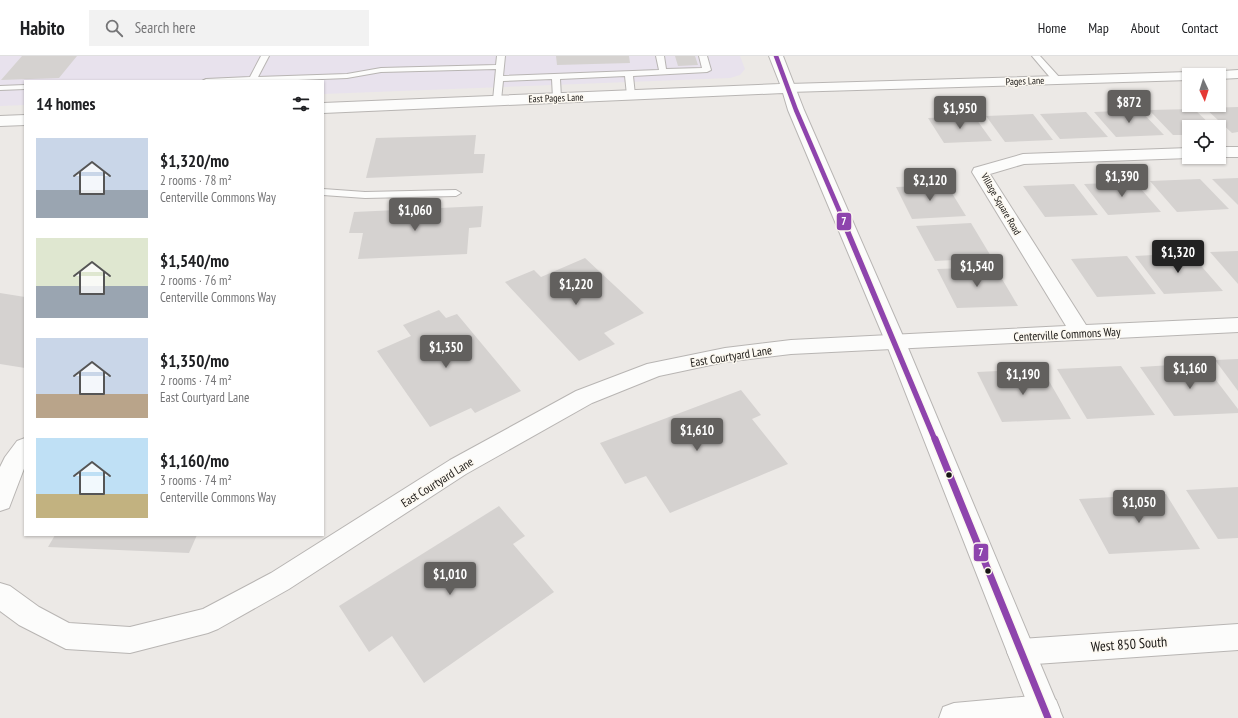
<!DOCTYPE html>
<meta charset="utf-8">
<style>
body{margin:0;font-family:"PT Sans Narrow",sans-serif;background:#f2f2f2;color:#202124;height:100vh;display:flex;flex-direction:column;font-size:15px;white-space:nowrap}
*{box-sizing:border-box;margin:0}
p{font-size:13px;color:#757577}
.icon{flex:none;width:22px;height:22px;fill:none;stroke:currentColor;stroke-width:2;stroke-linecap:round;stroke-linejoin:round}
.map{position:relative;flex:1;overflow:hidden}
.details{position:absolute;left:24px;top:24px;width:300px;height:456px;display:flex;flex-direction:column;background:#fff;border-radius:0px;box-shadow:0 1px 3px #0004}
.details>*{flex:none}
.needle{width:26px;rotate:176deg}
.buttons{position:absolute;left:1182px;top:12px;display:grid;gap:8px}
.buttons a{display:grid;place-items:center;width:44px;height:44px;border-radius:0px;background:#fff;box-shadow:0 1px 3px #0004;font-size:20px}
.price{position:absolute;translate:-50% -34px;padding:0 9px;border-radius:4px;background:#62605e;color:#fff;font-size:13px;line-height:26px;filter:drop-shadow(0 1px 2px #0008)}
.price::after{content:'';position:absolute;left:50%;top:24px;width:12px;height:9px;margin-left:-6px;background:inherit;clip-path:polygon(0 0,100% 0,50% 100%)}
.price.on{background:#222;color:#fff}
ul{padding:0;list-style:none}
li{display:flex;align-items:center;gap:12px;height:100px;padding:0 12px}
li span{display:grid;place-items:center;flex:none;width:112px;height:80px;border-radius:0px;color:#555}
li>.icon{margin-inline-start:auto}
span .icon{width:48px;height:48px;fill:#fffc;stroke-width:1}
li b{font-size:17px}
h2{display:flex;justify-content:space-between;align-items:center;height:48px;padding:0 12px;font-size:17px}
header{display:flex;align-items:center;gap:24px;box-sizing:border-box;height:56px;padding:0 20px;background:#fff;border-bottom:1px solid #e0e0e0}
header strong{font-size:19px}
nav{display:flex;gap:22px;margin-inline-start:auto;font-size:14px}
.search{width:280px;height:36px;background:#f2f2f2;display:flex;align-items:center;gap:10px;box-sizing:border-box;padding:0 14px;border-radius:0px;color:#757577;font-size:15px}
.map>svg:first-child{display:block}
.commercial{fill:#e8e2ed}
.building{fill:#d5d2d0}
.lines{fill:none;stroke-linecap:round;stroke-linejoin:round}
.service-casing{stroke:#b8b5b3;stroke-width:2}
.minor-casing{stroke:#b8b5b3;stroke-width:2}
.tertiary-casing{stroke:#b8b5b3;stroke-width:2}
.secondary-casing{stroke:#b8b5b3;stroke-width:2}
.service{fill:#fcfcfb;fill-rule:evenodd}
.minor{fill:#fcfcfb;fill-rule:evenodd}
.tertiary{fill:#fcfcfb;fill-rule:evenodd}
.secondary{fill:#fcfcfb;fill-rule:evenodd}
.bus-1-far2-casing{stroke:#fcf8f0;stroke-width:6}
.bus-1-far1-casing{stroke:#fcf8f0;stroke-width:8}
.bus-1-casing{stroke:#fcf8f0;stroke-width:10}
.bus-1-far2{stroke:#8e44ad;stroke-width:4.5}
.bus-1-far1{stroke:#8e44ad;stroke-width:5.5}
.bus-1{stroke:#8e44ad;stroke-width:7}
.bus-dot{fill:#181614;stroke:#fcf8f0;stroke-width:1.5}
.labels{text-anchor:middle;dominant-baseline:central;stroke-width:3;stroke-linejoin:round;paint-order:stroke}
.far-street-label{font-size:10px;fill:#181614;stroke:#fcf8f0}
.street-label{font-size:12px;fill:#181614;stroke:#fcf8f0}
.near-street-label{font-size:14px;fill:#181614;stroke:#fcf8f0}
.line-badge{stroke:#fcf8f0;stroke-width:1.5}
.badge-label{font-size:11px;text-anchor:middle;font-weight:bold;fill:#fff}
</style>
<header>
<strong>Habito</strong>
<div class="search"><svg class="icon" aria-label="search" viewBox="0 0 24 24"><circle cx="10" cy="10" r="6"/><path d="M15 15l6 6"/></svg>Search here</div>
<nav><a>Home</a><a>Map</a><a>About</a><a>Contact</a></nav>
</header>
<div class="map">
<svg width="1238" height="662" viewBox="0 0 1238 662">
<rect width="100%" height="100%" fill="#ece9e6"/>
<path class="commercial" d="M 0,0 L 740,0 L 745,13 L 740,19 L 730,22 L 323,38 L 323,25 L 25,25 L 25,49 L 0,50 Z"/>
<path class="building" d="M 22,0 L 77,0 L 59,22 L 1,24 Z
M 556,0 L 629,0 L 630,7 L 557,9 Z
M 675,0 L 695,0 L 698,9 L 678,10 Z
M 1238,51 L 1238,76 L 1232,77 L 1205,52 Z
M 1194,53 L 1213,71 L 1189,71 L 1189,79 L 1173,79 L 1149,54 Z
M 1140,54 L 1164,79 L 1116,81 L 1094,56 Z
M 1086,56 L 1108,81 L 1060,83 L 1040,58 Z
M 1033,58 L 1053,84 L 1005,86 L 986,60 Z
M 974,60 L 992,85 L 944,87 L 928,62 Z
M 476,79 L 474,98 L 485,98 L 483,117 L 366,122 L 376,82 Z
M 1238,122 L 1238,149 L 1212,123 Z
M 1200,123 L 1229,153 L 1177,156 L 1150,125 Z
M 1135,126 L 1161,156 L 1108,159 L 1084,128 Z
M 1074,128 L 1098,159 L 1045,161 L 1023,130 Z
M 947,129 L 966,160 L 912,163 L 896,131 Z
M 483,150 L 481,171 L 469,172 L 467,198 L 358,203 L 363,177 L 349,177 L 354,156 Z
M 971,167 L 992,202 L 935,205 L 916,170 Z
M 1238,195 L 1238,228 L 1210,196 Z
M 1190,197 L 1223,235 L 1164,238 L 1135,200 Z
M 1127,200 L 1156,238 L 1097,241 L 1071,203 Z
M 585,202 L 644,257 L 604,277 L 615,288 L 579,305 L 505,226 L 534,214 L 541,221 Z
M 995,211 L 1018,250 L 957,252 L 937,213 Z
M 0,237 L 25,241 L 25,312 L 0,308 Z
M 439,254 L 446,262 L 457,258 L 521,335 L 475,357 L 471,352 L 430,371 L 377,295 L 411,280 L 403,269 Z
M 1238,303 L 1238,335 L 1215,304 Z
M 1203,307 L 1238,353 L 1238,357 L 1174,360 L 1140,311 Z
M 1121,310 L 1155,359 L 1087,363 L 1057,313 Z
M 1042,313 L 1071,363 L 1002,366 L 977,316 Z
M 741,334 L 761,359 L 752,363 L 788,408 L 670,457 L 646,420 L 625,428 L 600,387 Z
M 1238,431 L 1238,482 L 1218,483 L 1186,434 Z
M 1166,438 L 1200,493 L 1109,498 L 1079,443 Z
M 499,450 L 525,480 L 513,488 L 554,536 L 424,627 L 392,580 L 369,596 L 339,550 Z
M 55,479 L 197,479 L 189,497 L 48,491 Z"/>
<g class="lines">
<g class="service-casing">
<path id="service" d="M 261,0 L 269,0 L 258,21 L 347,18 L 381,12 L 496,9 L 497,0 L 505,0 L 503,20 L 659,14 L 656,0 L 664,0 L 666,13 L 702,12 L 699,0 L 707,0 L 711,14 L 707,16 L 633,20 L 635,39 L 631,41 L 627,39 L 625,20 L 560,23 L 561,42 L 557,44 L 553,42 L 552,23 L 503,25 L 501,44 L 497,46 L 493,44 L 496,13 L 381,16 L 347,22 L 273,25 L 202,25 L 206,23 L 250,21 Z
M 1032,0 L 1040,0 L 1060,22 L 1060,26 L 1054,26 Z
M 25,29 L 25,33 L 0,34 L 0,30 Z
M 323,133 L 365,136 L 456,134 L 461,137 L 456,140 L 365,142 L 323,139 Z"/>
</g>
<g class="minor-casing">
<path id="minor" d="M 1219,91 L 1238,91 L 1238,101 L 1219,101 Z
M 1189,92 L 1189,101 L 1193,101 L 1189,102 L 1024,108 L 990,118 L 1086,269 L 1238,262 L 1238,276 L 791,298 L 725,306 L 659,320 L 592,347 L 466,418 L 289,533 L 218,573 L 208,577 L 130,597 L 66,593 L 19,569 L 0,555 L 0,527 L 10,530 L 39,551 L 69,567 L 130,571 L 203,553 L 271,517 L 450,404 L 576,335 L 647,308 L 725,292 L 791,284 L 1066,270 L 972,116 L 974,112 L 1023,98 Z
M 25,382 L 25,410 L 9,452 L 0,455 L 0,411 L 5,401 L 17,385 Z
M 1238,568 L 1238,594 L 1021,609 L 1011,605 L 1007,596 L 1011,587 L 1021,583 Z
M 1045,639 L 1056,644 L 1060,654 L 1057,662 L 939,662 L 943,651 L 954,647 Z"/>
</g>
<g class="tertiary-casing">
<path id="tertiary" d="M 1238,14 L 1238,22 L 1219,23 L 1219,19 L 1205,19 L 1207,16 Z
M 1189,16 L 1196,19 L 1189,19 L 1189,24 L 789,36 L 784,35 L 782,32 L 784,29 L 789,28 Z"/>
</g>
<g class="secondary-casing">
<path id="secondary" d="M 769,0 L 783,0 L 804,54 L 906,287 L 1063,662 L 1033,662 L 886,287 L 788,54 L 783,37 L 323,57 L 323,47 L 780,28 Z
M 25,59 L 25,69 L 0,70 L 0,60 Z"/>
</g>
<use href="#service" class="service"/>
<use href="#minor" class="minor"/>
<use href="#tertiary" class="tertiary"/>
<use href="#secondary" class="secondary"/>
<g class="bus-1-far2-casing">
<path id="bus-1-far2" d="M 776,0 L 796,54 L 845,168"/>
</g>
<g class="bus-1-far1-casing">
<path id="bus-1-far1" d="M 844,167 L 935,384"/>
</g>
<g class="bus-1-casing">
<path id="bus-1" d="M 935,383 L 1048,662"/>
</g>
<use href="#bus-1-far2" class="bus-1-far2"/>
<use href="#bus-1-far1" class="bus-1-far1"/>
<use href="#bus-1" class="bus-1"/>
</g>
<g class="bus-dot">
<circle cx="949" cy="419" r="3.5"/>
<circle cx="988" cy="515" r="3.5"/>
</g>
<g class="labels">
<g class="far-street-label">
<text transform="translate(1025 25) rotate(-2)">Pages Lane</text>
<text transform="translate(556 42) rotate(-2)">East Pages Lane</text>
<text transform="translate(1001 148) rotate(60)">Village Square Road</text>
</g>
<g class="street-label">
<text transform="translate(1067 278) rotate(-3)">Centerville Commons Way</text>
<text transform="translate(731 300) rotate(-9)">East Courtyard Lane</text>
<text transform="translate(437 426) rotate(-32)">East Courtyard Lane</text>
</g>
<g class="near-street-label">
<text transform="translate(1129 588) rotate(-4)">West 850 South</text>
</g>
</g>
<g class="line-badge">
<rect x="836" y="156" width="16" height="19" rx="4" fill="#8e44ad"/>
<rect x="973" y="487" width="16" height="19" rx="4" fill="#8e44ad"/>
</g>
<g class="badge-label">
<text x="844" y="169">7</text>
<text x="981" y="500">7</text>
</g>
</svg>
<div class="buttons">
<a><svg class="needle" viewBox="-14 -14 28 28"><path d="M0-13l5 13h-10z" fill="#e53935"/><path d="M0 13l5-13h-10z" fill="#757577"/></svg></a>
<a><svg class="icon" aria-label="locate" viewBox="0 0 24 24"><circle cx="12" cy="12" r="6"/><path d="M12 2v4M12 18v4M2 12h4M18 12h4"/></svg></a>
</div>
<b class="price" style="left:1129px;top:68px">$872</b>
<b class="price" style="left:960px;top:74px">$1,950</b>
<b class="price" style="left:1122px;top:142px">$1,390</b>
<b class="price" style="left:930px;top:146px">$2,120</b>
<b class="price" style="left:415px;top:176px">$1,060</b>
<b class="price on" style="left:1178px;top:218px">$1,320</b>
<b class="price" style="left:977px;top:232px">$1,540</b>
<b class="price" style="left:576px;top:250px">$1,220</b>
<b class="price" style="left:446px;top:313px">$1,350</b>
<b class="price" style="left:1190px;top:334px">$1,160</b>
<b class="price" style="left:1023px;top:340px">$1,190</b>
<b class="price" style="left:697px;top:396px">$1,610</b>
<b class="price" style="left:1139px;top:468px">$1,050</b>
<b class="price" style="left:450px;top:540px">$1,010</b>
<section class="details">
<h2>14 homes<svg class="icon" aria-label="filters" viewBox="0 0 24 24"><path d="M4 7h16M4 17h16"/><circle cx="9" cy="7" r="2"/><circle cx="15" cy="17" r="2"/></svg></h2>
<ul>
<li><span style="background:linear-gradient(#c9d6e8 65%,#9aa5b1 0)"><svg class="icon" aria-label="home" viewBox="0 0 24 24"><path d="M3 11l9-7 9 7M6 9v11h12V9"/></svg></span><div><b>$1,320/mo</b><p>2 rooms · 78 m²</p><p>Centerville Commons Way</p></div></li>
<li><span style="background:linear-gradient(#dfe7d0 60%,#9aa5b1 0)"><svg class="icon" aria-label="home" viewBox="0 0 24 24"><path d="M3 11l9-7 9 7M6 9v11h12V9"/></svg></span><div><b>$1,540/mo</b><p>2 rooms · 76 m²</p><p>Centerville Commons Way</p></div></li>
<li><span style="background:linear-gradient(#c9d6e8 70%,#b9a48a 0)"><svg class="icon" aria-label="home" viewBox="0 0 24 24"><path d="M3 11l9-7 9 7M6 9v11h12V9"/></svg></span><div><b>$1,350/mo</b><p>2 rooms · 74 m²</p><p>East Courtyard Lane</p></div></li>
<li><span style="background:linear-gradient(#bfe0f5 70%,#c2b280 0)"><svg class="icon" aria-label="home" viewBox="0 0 24 24"><path d="M3 11l9-7 9 7M6 9v11h12V9"/></svg></span><div><b>$1,160/mo</b><p>3 rooms · 74 m²</p><p>Centerville Commons Way</p></div></li>
</ul>
</section>
</div>
